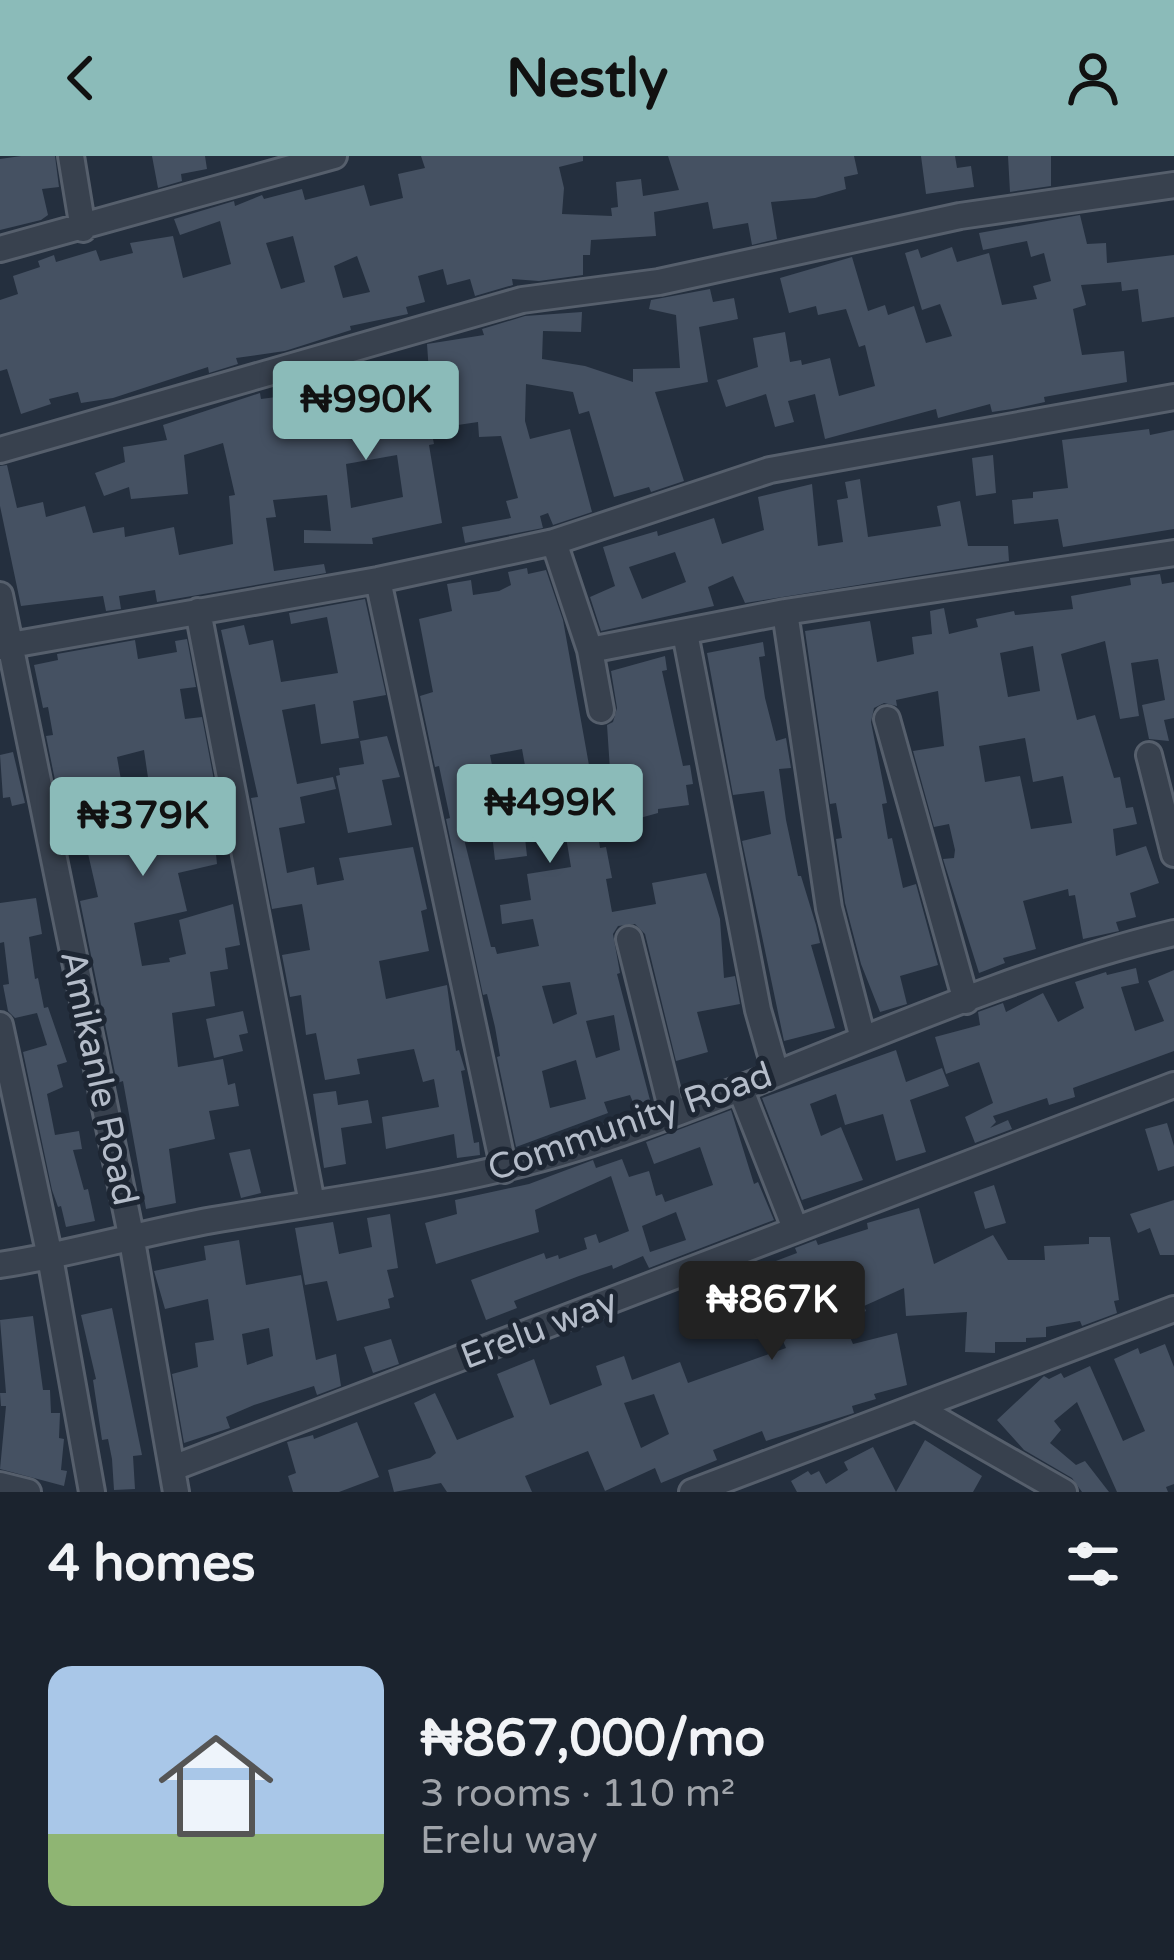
<!DOCTYPE html>
<meta charset="utf-8">
<style>
body{margin:0;font-family:"Varela Round",sans-serif;background:#242b36;color:#f1f3f6;height:100vh;display:flex;flex-direction:column;font-size:45px;white-space:nowrap}
*{box-sizing:border-box;margin:0}
p{font-size:39px;color:#a0a4aa}
.icon{flex:none;width:66px;height:66px;fill:none;stroke:currentColor;stroke-width:2;stroke-linecap:round;stroke-linejoin:round}
.map{position:relative;height:1336px;overflow:hidden}
.panel{display:flex;flex-direction:column;background:#1b232e;flex:1}
.panel>*{flex:none}
.price{position:absolute;translate:-50% -102px;padding:0 27px;border-radius:12px;background:#8bbbb9;color:#111;font-size:39px;line-height:78px;filter:drop-shadow(0 3px 6px #0008)}
.price::after{content:'';position:absolute;left:50%;top:72px;width:36px;height:27px;margin-left:-18px;background:inherit;clip-path:polygon(0 0,100% 0,50% 100%)}
.price.selected{background:#222;color:#fff}
ul{padding:0;list-style:none}
li{display:flex;align-items:center;gap:36px;height:300px;padding:0 48px}
li+li{border-top:3px solid #39404a}
li span{display:grid;place-items:center;flex:none;width:336px;height:240px;border-radius:24px;color:#555}
li>.icon{margin-inline-start:auto}
span .icon{width:144px;height:144px;fill:#fffc;stroke-width:1}
li b{font-size:51px}
h2{display:flex;justify-content:space-between;align-items:center;height:144px;padding:0 48px;font-size:51px}
header{display:flex;justify-content:space-between;align-items:center;height:156px;padding:0 48px;background:#8bbbb9;color:#111;font-size:54px;font-weight:800}
.map>svg:first-child{display:block}
.building{fill:#455162;fill-rule:evenodd}
.lines{fill:none;stroke-linecap:round;stroke-linejoin:round}
.minor-casing{stroke:#565f6c;stroke-width:30}
.minor{stroke:#38414e;stroke-width:24}
.labels{text-anchor:middle;dominant-baseline:central;stroke-width:10;stroke-linejoin:round;paint-order:stroke}
.street-label{font-size:36px;fill:#b4bcc9;stroke:#1d2633}
</style>
<header><svg class="icon" aria-label="back" viewBox="0 0 24 24"><path d="M15 5l-7 7 7 7"/></svg>Nestly<svg class="icon" aria-label="person" viewBox="0 0 24 24"><circle cx="12" cy="8" r="4"/><path d="M4 21q1-7 8-7t8 7"/></svg></header>
<div class="map">
<svg width="1174" height="1336" viewBox="0 0 1174 1336">
<rect width="100%" height="100%" fill="#242f3e"/>
<path class="building" d="M 21,0 L 55,0 L 59,31 L 42,33 L 48,59 L 41,64 L 0,74 L 0,3 Z
M 152,0 L 205,0 L 207,13 L 181,18 L 182,25 L 158,32 Z
M 421,0 L 583,0 L 583,5 L 559,11 L 564,32 L 562,58 L 612,60 L 611,52 L 618,51 L 616,26 L 641,23 L 643,40 L 679,34 L 668,0 L 854,0 L 858,18 L 844,21 L 846,33 L 815,42 L 771,46 L 777,83 L 752,89 L 748,67 L 713,73 L 708,46 L 654,56 L 656,80 L 591,84 L 590,99 L 583,99 L 583,119 L 539,125 L 512,123 L 513,129 L 475,140 L 470,123 L 447,129 L 443,113 L 418,120 L 425,146 L 406,151 L 408,158 L 350,170 L 351,174 L 285,195 L 236,202 L 238,208 L 209,217 L 208,211 L 113,242 L 81,247 L 78,236 L 49,243 L 51,248 L 21,258 L 7,213 L 0,215 L 0,144 L 18,138 L 13,120 L 40,111 L 38,105 L 54,99 L 56,106 L 96,94 L 100,105 L 133,97 L 130,87 L 173,80 L 183,122 L 231,108 L 220,65 L 180,79 L 174,63 L 234,45 L 235,50 L 262,39 L 264,43 L 302,33 L 305,44 L 364,29 L 370,50 L 403,42 L 398,18 L 425,12 ZM 293,80 L 305,126 L 281,133 L 266,87 ZM 357,100 L 370,136 L 343,142 L 334,110 Z
M 921,0 L 955,0 L 957,12 L 971,10 L 974,31 L 926,38 Z
M 1008,0 L 1051,0 L 1051,30 L 1010,36 Z
M 1080,59 L 1087,88 L 1106,87 L 1107,107 L 1174,99 L 1174,161 L 1142,166 L 1138,133 L 1122,135 L 1121,126 L 1081,129 L 1086,149 L 1073,153 L 1082,199 L 1124,195 L 1127,226 L 1044,241 L 1045,246 L 1012,253 L 992,256 L 990,248 L 938,262 L 936,253 L 825,283 L 815,238 L 788,245 L 794,266 L 775,271 L 766,238 L 726,251 L 717,224 L 758,211 L 753,182 L 785,176 L 790,206 L 801,204 L 802,209 L 830,202 L 839,240 L 875,230 L 865,189 L 859,191 L 846,153 L 818,159 L 816,150 L 789,157 L 780,122 L 852,101 L 868,155 L 885,149 L 888,159 L 914,150 L 926,187 L 952,180 L 940,148 L 922,154 L 905,97 L 918,93 L 921,102 L 952,91 L 957,106 L 989,97 L 1002,149 L 1037,143 L 1033,130 L 1051,125 L 1044,97 L 1031,101 L 1027,85 L 983,94 L 979,77 Z
M 710,133 L 713,146 L 734,142 L 738,163 L 699,171 L 708,226 L 655,236 L 684,325 L 651,336 L 649,331 L 614,341 L 589,255 L 579,258 L 573,236 L 526,228 L 525,265 L 530,283 L 570,273 L 592,356 L 553,369 L 548,357 L 540,360 L 543,372 L 465,387 L 462,371 L 511,362 L 506,345 L 518,342 L 501,280 L 479,281 L 478,266 L 431,273 L 434,288 L 429,289 L 442,367 L 372,382 L 373,388 L 304,387 L 304,374 L 331,375 L 327,339 L 273,344 L 276,361 L 266,362 L 274,415 L 324,408 L 326,417 L 157,446 L 155,434 L 119,440 L 121,453 L 106,455 L 103,440 L 21,450 L 0,350 L 0,310 L 7,309 L 17,352 L 43,346 L 46,361 L 85,350 L 93,377 L 124,371 L 125,381 L 174,371 L 179,399 L 233,388 L 229,340 L 235,339 L 223,287 L 184,299 L 188,338 L 131,343 L 129,331 L 104,340 L 95,317 L 125,306 L 123,291 L 167,284 L 163,269 L 260,237 L 261,243 L 307,237 L 311,269 L 341,264 L 334,231 L 360,226 L 359,218 L 377,215 L 382,255 L 431,245 L 427,188 L 484,179 L 482,173 L 525,160 L 582,156 L 581,176 L 543,175 L 542,203 L 585,210 L 633,226 L 633,213 L 680,212 L 676,159 L 649,153 L 651,144 ZM 397,299 L 403,341 L 351,352 L 346,308 Z
M 1149,273 L 1150,279 L 1174,274 L 1174,373 L 1063,391 L 1058,363 L 1014,368 L 1012,344 L 1033,342 L 1033,336 L 1068,332 L 1062,284 Z
M 993,299 L 996,337 L 976,340 L 972,302 Z
M 860,323 L 868,381 L 941,370 L 937,350 L 960,345 L 968,390 L 1008,390 L 1009,405 L 745,447 L 733,420 L 708,431 L 714,450 L 601,475 L 590,441 L 615,430 L 603,391 L 657,375 L 658,380 L 714,362 L 722,388 L 764,374 L 758,341 L 812,328 L 818,390 L 843,386 L 837,344 L 848,342 L 845,326 ZM 675,396 L 686,426 L 642,443 L 629,411 Z
M 527,412 L 528,418 L 546,414 L 563,464 L 599,665 L 596,666 L 600,692 L 606,691 L 612,722 L 606,723 L 612,756 L 656,748 L 652,727 L 706,717 L 720,763 L 724,822 L 735,820 L 740,848 L 697,856 L 708,896 L 676,905 L 645,778 L 635,768 L 618,770 L 613,778 L 620,817 L 617,818 L 650,944 L 634,949 L 630,939 L 604,946 L 608,957 L 516,991 L 497,901 L 500,900 L 495,871 L 487,838 L 483,839 L 446,663 L 450,662 L 439,610 L 435,611 L 420,540 L 433,536 L 419,463 L 452,455 L 447,428 L 471,424 L 473,439 L 499,435 L 511,429 L 508,416 ZM 522,593 L 530,637 L 499,645 L 490,599 ZM 555,658 L 557,670 L 564,669 L 571,711 L 527,718 L 531,744 L 500,749 L 502,768 L 533,763 L 539,790 L 497,798 L 495,791 L 491,791 L 462,675 L 491,670 L 495,704 L 527,700 L 523,664 ZM 570,826 L 577,858 L 553,868 L 542,830 ZM 614,859 L 620,894 L 596,902 L 586,865 ZM 576,904 L 586,943 L 550,952 L 542,915 Z
M 1160,418 L 1162,428 L 1174,426 L 1174,562 L 1164,564 L 1169,585 L 1149,583 L 1142,549 L 1165,544 L 1158,503 L 1131,507 L 1139,560 L 1120,563 L 1105,485 L 1061,498 L 1077,564 L 1095,559 L 1114,622 L 1120,621 L 1126,652 L 1133,651 L 1137,668 L 1113,673 L 1116,700 L 1146,690 L 1159,727 L 1130,737 L 1136,761 L 1116,766 L 1119,775 L 1083,783 L 1075,739 L 1069,740 L 1068,733 L 1023,745 L 1036,793 L 1003,802 L 1005,807 L 979,817 L 943,703 L 954,702 L 955,694 L 949,668 L 934,671 L 913,595 L 944,590 L 938,535 L 896,544 L 897,550 L 884,547 L 874,552 L 871,566 L 887,647 L 882,648 L 888,683 L 892,682 L 903,732 L 916,728 L 938,809 L 900,820 L 907,848 L 880,856 L 861,808 L 845,747 L 836,683 L 842,682 L 836,647 L 830,648 L 805,475 L 870,465 L 877,506 L 914,498 L 912,481 L 932,478 L 930,455 L 944,452 L 949,478 L 978,471 L 976,463 L 1014,455 L 1015,459 L 1073,453 L 1071,440 L 1131,429 L 1130,422 ZM 1033,490 L 1040,535 L 1008,541 L 1000,497 ZM 1025,582 L 1033,626 L 1063,620 L 1072,667 L 1031,673 L 1020,620 L 985,626 L 979,590 Z
M 365,443 L 386,539 L 353,545 L 359,582 L 321,588 L 315,548 L 282,554 L 297,628 L 333,621 L 336,633 L 300,641 L 305,667 L 279,672 L 287,717 L 314,711 L 317,729 L 344,724 L 339,702 L 413,691 L 427,753 L 421,755 L 429,795 L 379,805 L 386,843 L 447,829 L 456,895 L 459,894 L 465,914 L 461,915 L 474,987 L 479,986 L 480,999 L 457,1002 L 454,978 L 386,993 L 382,961 L 439,951 L 434,923 L 423,926 L 414,893 L 357,903 L 360,918 L 325,924 L 316,877 L 306,879 L 301,839 L 290,841 L 282,799 L 310,794 L 302,748 L 272,753 L 251,642 L 258,641 L 221,474 L 244,469 L 249,489 L 273,484 L 281,526 L 338,517 L 327,461 L 291,468 L 289,457 Z
M 187,483 L 196,531 L 180,533 L 185,563 L 202,561 L 214,624 L 190,628 L 202,661 L 212,659 L 217,708 L 178,717 L 187,755 L 134,767 L 142,810 L 170,806 L 169,802 L 186,798 L 179,764 L 233,748 L 240,789 L 225,792 L 228,813 L 210,816 L 215,850 L 172,857 L 178,911 L 223,903 L 228,929 L 235,927 L 239,950 L 209,955 L 215,983 L 169,993 L 176,1047 L 146,1053 L 123,925 L 117,927 L 80,745 L 98,741 L 80,663 L 76,664 L 68,636 L 58,639 L 46,580 L 53,579 L 48,551 L 43,552 L 34,509 L 58,504 L 57,498 L 135,484 L 138,503 L 177,496 L 175,485 ZM 144,594 L 153,656 L 103,666 L 96,640 L 123,635 L 117,601 Z
M 763,486 L 765,500 L 759,501 L 765,542 L 776,585 L 786,582 L 791,612 L 779,613 L 786,664 L 798,720 L 801,720 L 816,769 L 820,787 L 811,789 L 835,872 L 784,885 L 742,685 L 771,678 L 764,635 L 733,639 L 707,497 Z
M 665,500 L 667,514 L 662,515 L 683,610 L 690,609 L 693,628 L 686,629 L 689,649 L 658,653 L 658,657 L 629,665 L 628,661 L 615,663 L 613,641 L 633,638 L 626,612 L 610,614 L 607,569 L 613,566 L 617,552 L 611,515 Z
M 387,580 L 400,621 L 382,624 L 392,669 L 348,677 L 336,620 L 340,619 L 339,612 L 364,608 L 360,585 Z
M 13,596 L 25,647 L 12,650 L 10,641 L 3,642 L 0,599 Z
M 36,742 L 42,778 L 29,781 L 35,823 L 38,822 L 44,852 L 48,851 L 67,906 L 57,909 L 63,931 L 47,938 L 55,979 L 79,975 L 82,993 L 73,994 L 84,1034 L 88,1033 L 95,1065 L 66,1071 L 61,1050 L 58,1051 L 52,1034 L 23,896 L 47,889 L 37,857 L 15,862 L 8,855 L 3,829 L 9,828 L 4,786 L 0,787 L 0,747 Z
M 1136,812 L 1139,827 L 1121,831 L 1135,875 L 1164,865 L 1148,825 L 1174,814 L 1174,895 L 1073,932 L 1075,941 L 1049,949 L 1047,942 L 993,960 L 996,966 L 990,972 L 1008,964 L 1012,973 L 975,987 L 965,961 L 993,947 L 979,906 L 946,918 L 935,881 L 980,869 L 978,856 L 1003,847 L 1006,856 L 1043,837 L 1058,866 L 1084,852 L 1075,826 L 1106,816 L 1107,819 Z
M 243,855 L 248,877 L 239,879 L 243,895 L 214,902 L 206,863 Z
M 896,894 L 906,926 L 942,912 L 949,930 L 910,944 L 926,996 L 896,1005 L 883,958 L 845,969 L 836,938 L 810,948 L 821,980 L 841,971 L 863,1024 L 802,1044 L 805,1052 L 762,942 Z
M 336,935 L 338,949 L 368,944 L 372,967 L 341,972 L 346,1008 L 324,1012 L 313,938 Z
M 731,954 L 754,1028 L 758,1026 L 774,1064 L 649,1112 L 643,1100 L 613,1113 L 612,1109 L 579,1120 L 514,1145 L 517,1152 L 486,1164 L 471,1124 L 544,1097 L 546,1103 L 558,1099 L 559,1103 L 587,1093 L 584,1082 L 596,1078 L 599,1087 L 629,1075 L 611,1020 L 535,1054 L 539,1076 L 436,1108 L 425,1067 L 457,1058 L 455,1044 L 529,1028 L 593,1004 L 596,1012 L 622,1003 L 629,1021 L 649,1015 L 656,1040 L 662,1038 L 665,1046 L 713,1029 L 700,991 L 654,1008 L 646,986 ZM 676,1056 L 686,1084 L 650,1096 L 642,1070 Z
M 1167,967 L 1174,990 L 1174,1010 L 1158,1015 L 1145,973 Z
M 250,993 L 261,1037 L 241,1042 L 229,997 Z
M 994,1029 L 1006,1067 L 985,1073 L 974,1036 Z
M 1174,1044 L 1174,1099 L 1160,1099 L 1150,1072 L 1138,1077 L 1130,1058 Z
M 919,1052 L 934,1108 L 993,1079 L 1008,1104 L 1045,1104 L 1044,1090 L 1089,1088 L 1089,1081 L 1110,1081 L 1119,1144 L 1114,1145 L 1117,1157 L 1082,1170 L 1080,1165 L 1046,1171 L 1046,1181 L 1026,1182 L 1026,1186 L 995,1186 L 995,1197 L 965,1196 L 967,1156 L 906,1160 L 904,1132 L 864,1150 L 866,1155 L 843,1165 L 853,1188 L 897,1177 L 907,1229 L 874,1238 L 876,1243 L 852,1250 L 854,1257 L 766,1285 L 762,1275 L 713,1294 L 717,1304 L 661,1327 L 655,1312 L 605,1335 L 588,1295 L 525,1320 L 532,1336 L 447,1336 L 441,1327 L 394,1336 L 388,1314 L 430,1302 L 436,1297 L 414,1247 L 435,1237 L 457,1284 L 514,1261 L 497,1218 L 534,1203 L 550,1249 L 602,1229 L 596,1210 L 624,1200 L 632,1224 L 680,1206 L 688,1227 L 786,1192 L 779,1176 L 820,1158 L 823,1153 L 811,1123 L 787,1132 L 783,1122 L 760,1130 L 755,1113 L 797,1097 L 795,1092 L 816,1084 L 818,1089 L 868,1073 L 867,1067 ZM 654,1238 L 669,1278 L 641,1292 L 624,1247 Z
M 390,1058 L 398,1112 L 387,1114 L 394,1141 L 388,1143 L 390,1152 L 337,1165 L 327,1125 L 305,1129 L 295,1072 L 333,1066 L 339,1098 L 372,1091 L 367,1062 Z
M 239,1084 L 246,1129 L 301,1119 L 316,1204 L 336,1198 L 341,1230 L 317,1239 L 314,1230 L 254,1249 L 226,1261 L 230,1272 L 184,1287 L 172,1218 L 198,1211 L 195,1187 L 214,1184 L 208,1143 L 165,1153 L 154,1115 L 206,1104 L 204,1090 ZM 269,1172 L 273,1200 L 247,1209 L 242,1178 Z
M 112,1152 L 142,1299 L 133,1300 L 135,1333 L 114,1334 L 112,1303 L 108,1283 L 102,1284 L 93,1224 L 96,1223 L 81,1159 Z
M 33,1160 L 43,1234 L 50,1234 L 51,1257 L 60,1257 L 59,1282 L 64,1283 L 61,1314 L 67,1315 L 64,1330 L 0,1313 L 6,1250 L 1,1250 L 0,1237 L 6,1237 L 0,1164 Z
M 391,1183 L 399,1208 L 373,1217 L 364,1191 Z
M 1165,1188 L 1174,1211 L 1174,1328 L 1166,1331 L 1168,1336 L 1117,1336 L 1077,1246 L 1054,1265 L 1061,1274 L 1050,1287 L 1076,1309 L 1085,1305 L 1109,1336 L 1082,1336 L 1072,1322 L 1024,1294 L 997,1264 L 1044,1220 L 1049,1223 L 1061,1217 L 1064,1222 L 1090,1210 L 1123,1285 L 1145,1275 L 1114,1203 L 1138,1192 L 1140,1198 Z
M 357,1266 L 379,1321 L 339,1336 L 293,1336 L 288,1320 L 296,1317 L 287,1286 L 313,1279 L 314,1283 Z
M 925,1284 L 982,1320 L 973,1336 L 896,1336 Z
M 873,1291 L 896,1336 L 797,1336 L 791,1325 L 808,1315 L 811,1319 L 819,1315 L 826,1328 L 848,1314 L 844,1306 Z"/>
<g class="lines">
<g class="minor-casing">
<path id="minor" d="M 71,0 L 83,73
M 0,93 L 334,0
M 0,294 L 522,144 L 659,126 L 960,60 L 1174,29
M 554,386 L 590,494 L 601,554
M 378,424 L 504,1014
M 0,439 L 131,1079 L 176,1336
M 198,455 L 312,1047
M 785,456 L 829,752 L 863,883
M 685,477 L 758,854 L 776,917
M 0,491 L 378,424 L 554,386 L 770,314 L 1174,241
M 590,494 L 785,456 L 1174,397
M 887,563 L 966,845
M 1149,599 L 1174,698
M 629,783 L 672,956
M 0,869 L 50,1101 L 92,1336
M 740,932 L 795,1072
M 0,1109 C 72,1098 141,1077 213,1064 C 334,1043 459,1029 577,992 C 778,927 968,827 1174,777
M 917,1252 L 1064,1336
M 173,1312 L 1174,929
M 0,1329 L 28,1336
M 692,1336 L 1174,1153"/>
</g>
<use href="#minor" class="minor"/>
</g>
<g class="labels">
<g class="street-label">
<text transform="translate(99 922) rotate(78)">Amikanle Road</text>
<text transform="translate(630 966) rotate(-19)">Community Road</text>
<text transform="translate(539 1173) rotate(-21)">Erelu way</text>
</g>
</g>
</svg>
<b class="price" style="left:366px;top:307px">₦990K</b>
<b class="price" style="left:550px;top:710px">₦499K</b>
<b class="price" style="left:143px;top:723px">₦379K</b>
<b class="price selected" style="left:772px;top:1207px">₦867K</b>
</div>
<section class="panel">
<h2>4 homes<svg class="icon" aria-label="filters" viewBox="0 0 24 24"><path d="M4 7h16M4 17h16"/><circle cx="9" cy="7" r="2"/><circle cx="15" cy="17" r="2"/></svg></h2>
<ul>
<li><span style="background:linear-gradient(#a9c7e8 70%,#8fb573 0)"><svg class="icon" aria-label="home" viewBox="0 0 24 24"><path d="M3 11l9-7 9 7M6 9v11h12V9"/></svg></span><div><b>₦867,000/mo</b><p>3 rooms · 110 m²</p><p>Erelu way</p></div></li>
</ul>
</section>
